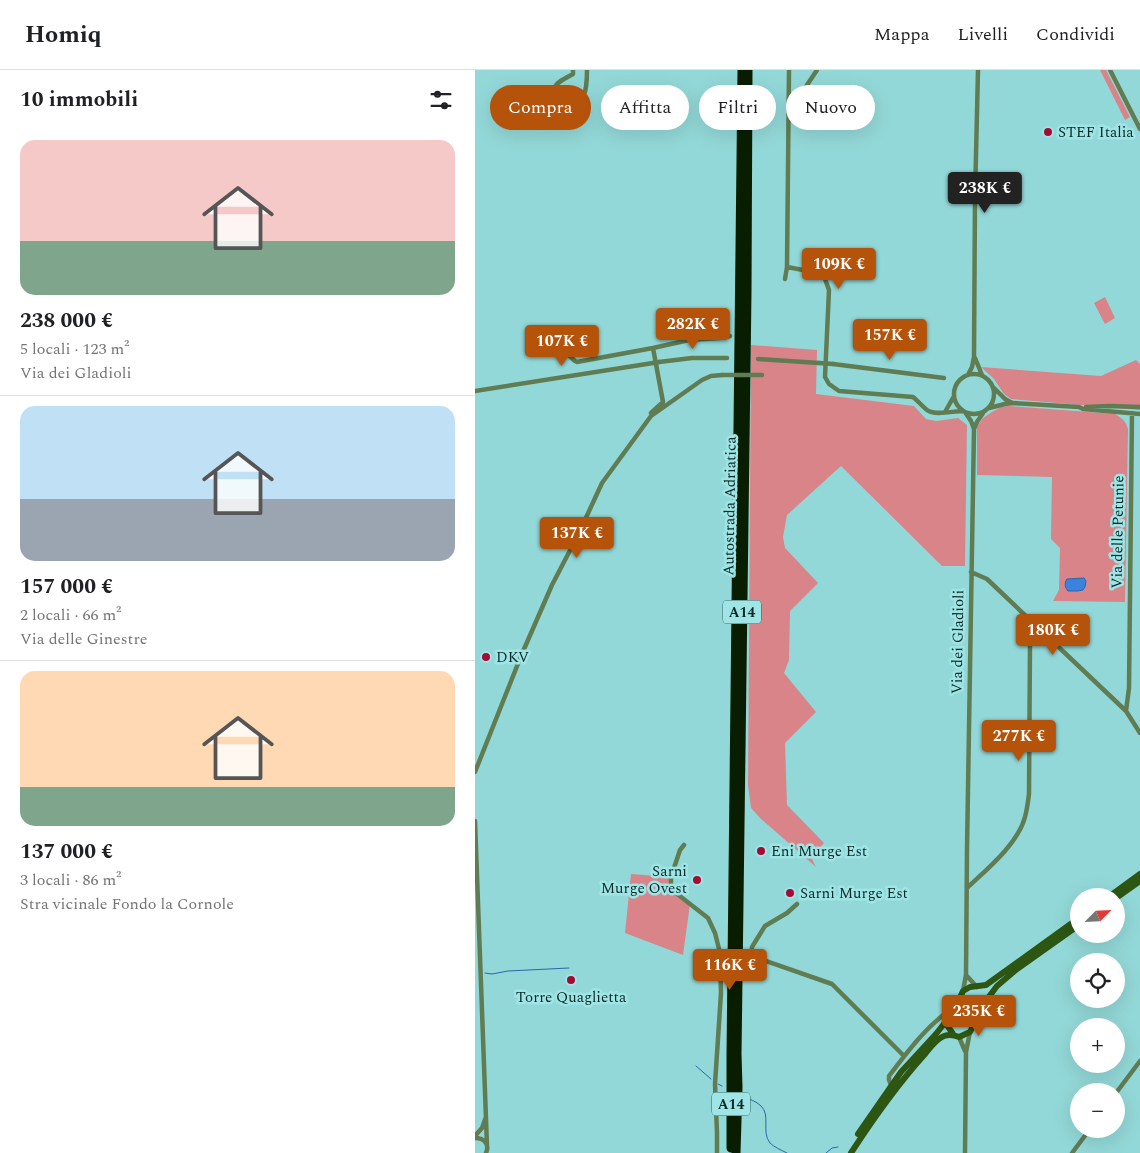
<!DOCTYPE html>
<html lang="it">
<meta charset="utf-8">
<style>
body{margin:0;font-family:Spectral,serif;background:#f2f2f2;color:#202124;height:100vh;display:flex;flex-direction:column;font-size:19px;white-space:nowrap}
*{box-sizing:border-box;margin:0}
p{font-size:16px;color:#757577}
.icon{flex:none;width:28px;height:28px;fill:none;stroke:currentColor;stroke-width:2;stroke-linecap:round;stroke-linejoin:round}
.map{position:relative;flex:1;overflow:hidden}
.sheet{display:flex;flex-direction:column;background:#fff;width:475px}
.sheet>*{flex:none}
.banner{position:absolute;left:15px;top:15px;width:475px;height:45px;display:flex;gap:10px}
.needle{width:32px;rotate:66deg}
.tools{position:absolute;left:595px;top:818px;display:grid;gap:10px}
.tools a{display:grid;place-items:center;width:55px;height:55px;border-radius:50%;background:#fff;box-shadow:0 5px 20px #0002;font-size:25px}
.price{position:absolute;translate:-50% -42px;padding:0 11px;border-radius:5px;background:#b45309;color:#fff;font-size:16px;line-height:32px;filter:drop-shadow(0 1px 2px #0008)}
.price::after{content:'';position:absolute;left:50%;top:30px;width:15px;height:11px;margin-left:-8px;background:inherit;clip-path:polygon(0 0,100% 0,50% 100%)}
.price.on{background:#222;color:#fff}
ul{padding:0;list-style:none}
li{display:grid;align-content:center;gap:10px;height:265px;padding:0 20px}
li+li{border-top:1px solid #e0e0e0}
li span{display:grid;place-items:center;height:155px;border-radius:15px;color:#555}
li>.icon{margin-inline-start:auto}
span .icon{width:90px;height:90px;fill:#fffc;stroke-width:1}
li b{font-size:21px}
h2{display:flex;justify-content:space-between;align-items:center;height:60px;padding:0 20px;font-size:21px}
.chip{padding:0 18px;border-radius:22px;background:#fff;box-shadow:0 5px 20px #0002;font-size:18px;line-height:45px}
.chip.on{background:#b45309;color:#fff}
header{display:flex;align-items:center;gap:30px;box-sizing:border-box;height:70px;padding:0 25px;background:#fff;border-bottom:1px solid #e0e0e0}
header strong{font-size:24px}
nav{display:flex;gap:28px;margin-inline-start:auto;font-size:18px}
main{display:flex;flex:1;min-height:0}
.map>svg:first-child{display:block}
.green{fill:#d88489}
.water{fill:#3a82de;stroke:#2c67a8}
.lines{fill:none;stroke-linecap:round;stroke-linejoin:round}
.stream{stroke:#2c67a8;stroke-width:1}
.street{stroke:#607c52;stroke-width:4.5}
.secondary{stroke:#2d5613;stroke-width:6}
.highway{stroke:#091e00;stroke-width:9}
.street-bridge{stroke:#607c52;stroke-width:4.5}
.poi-dot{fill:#a50a34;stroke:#a0e5e5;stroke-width:2}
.labels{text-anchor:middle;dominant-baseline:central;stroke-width:5;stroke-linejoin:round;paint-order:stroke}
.shield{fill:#a0e5e5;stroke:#386161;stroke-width:1}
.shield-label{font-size:14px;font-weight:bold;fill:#0b2929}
.poi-label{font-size:15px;fill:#0b2929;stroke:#a0e5e5;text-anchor:start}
.street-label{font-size:15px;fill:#0b2929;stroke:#a0e5e5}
</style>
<header>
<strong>Homiq</strong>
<nav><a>Mappa</a><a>Livelli</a><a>Condividi</a></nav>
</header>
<main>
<section class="sheet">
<h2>10 immobili<svg class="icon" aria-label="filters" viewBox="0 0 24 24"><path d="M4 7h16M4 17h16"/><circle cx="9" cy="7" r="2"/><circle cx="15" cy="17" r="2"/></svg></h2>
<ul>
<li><span style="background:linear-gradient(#f6c9c9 65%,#7fa58c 0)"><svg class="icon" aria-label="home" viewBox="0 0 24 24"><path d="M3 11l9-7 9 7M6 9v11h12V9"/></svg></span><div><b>238 000 €</b><p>5 locali · 123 m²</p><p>Via dei Gladioli</p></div></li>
<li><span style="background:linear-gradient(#bfe0f5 60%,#9aa5b1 0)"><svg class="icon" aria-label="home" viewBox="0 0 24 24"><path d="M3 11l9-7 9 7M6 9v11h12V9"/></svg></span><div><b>157 000 €</b><p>2 locali · 66 m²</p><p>Via delle Ginestre</p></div></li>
<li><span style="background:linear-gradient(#ffd9b3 75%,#7fa58c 0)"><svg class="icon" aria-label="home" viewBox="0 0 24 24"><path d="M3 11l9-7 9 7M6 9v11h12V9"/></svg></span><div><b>137 000 €</b><p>3 locali · 86 m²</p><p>Stra vicinale Fondo la Cornole</p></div></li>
</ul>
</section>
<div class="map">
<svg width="665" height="1083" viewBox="0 0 665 1083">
<rect width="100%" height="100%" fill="#93d8d8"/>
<path class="green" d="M 625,0 L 631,0 L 655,47 L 650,50 Z
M 630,227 L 640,248 L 630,254 L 619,233 Z
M 276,275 L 342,280 L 341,324 L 439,336 L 451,349 L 461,351 L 483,348 L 492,355 L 490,496 L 467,496 L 366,396 L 312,445 L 308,467 L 310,478 L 343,513 L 315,541 L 314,590 L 309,603 L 341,642 L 310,673 L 312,735 L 349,773 L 336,787 L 341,797 L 286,749 L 276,738 L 273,715 Z
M 661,290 L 665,294 L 665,340 L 536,329 L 529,324 L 519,309 L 506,297 L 626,306 Z
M 534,336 L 640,344 C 647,348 651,351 653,359 L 650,532 L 578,531 L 584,520 L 585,478 L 576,469 L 577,407 L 502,405 L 502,357 L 508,348 L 517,342 L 526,337 Z
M 156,804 L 196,807 L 196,816 L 215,834 L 208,885 L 150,863 Z"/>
<path class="water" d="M 609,508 L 611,511 L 610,517 L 608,520 L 603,521 L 593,521 C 590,518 589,513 592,509 Z"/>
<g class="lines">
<path class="stream" d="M 10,903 L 17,904 L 33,901 L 94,898
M 221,996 L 236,1009
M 243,1014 L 247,1016
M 268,1027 C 274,1029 281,1031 286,1036 C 296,1045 286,1062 295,1073 C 299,1077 306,1080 312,1083
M 351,1083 L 357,1078 L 363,1077"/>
<path class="street" d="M 98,0 L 98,4 C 81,13 71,17 87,36 C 111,36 112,21 112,0
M 635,0 L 665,59
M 314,42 L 342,0
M 312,197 L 344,203 L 350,209 L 354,220 L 350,307 L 354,314 L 364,321 L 438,327 C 443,331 447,336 452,340 C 460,346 478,341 488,341
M 310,209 L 312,197 L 314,0
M 88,280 L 100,291 L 102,292 L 178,278 L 214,270 L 245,268 L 255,266
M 500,288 L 507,305
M 283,289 L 344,293
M 184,292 L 217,288 L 252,288
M 358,294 L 469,308
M479 324a20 20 0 1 1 40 0a20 20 0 1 1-40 0Z
M 493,305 L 497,297 L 499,287 L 500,128 L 503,0
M 518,317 L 530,329 L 537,333
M 0,321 L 178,293
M 611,337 L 634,336 L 665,337
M 514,338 L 530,334 L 538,333 L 604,337 L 608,339 L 665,344
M 470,342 L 479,326
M 176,343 L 188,332 L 178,278
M 499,359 L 502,352 L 508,343
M 496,502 L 512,509 L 651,641 L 665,663
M 651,641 L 654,618 L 657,343
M 0,702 L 46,586 L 77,515 L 103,465 L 127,413 L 176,346 L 227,310 L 236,306 L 247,305
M 0,751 L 12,1076
M 209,775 L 205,780 L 196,807 L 196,816 L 201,823 L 233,848 L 240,863 L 245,883 L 246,923 L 240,1014 L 242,1063 L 242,1083
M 492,818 C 511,800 543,774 550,747 C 552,740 553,732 554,724 L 555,571 L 561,555
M 322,834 L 312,843 L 290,856 L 277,877 C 276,884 278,887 285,889 L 357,914 L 429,986
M 491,905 L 502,917
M 488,921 L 491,905 L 492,779 L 499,359 L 496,351 L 490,342
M 484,967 L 490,981
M 416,1015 L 414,1010 L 414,1006 C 433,981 452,955 478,938
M 641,1023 L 665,991
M 0,1066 L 7,1058 L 11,1047
M 0,1068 C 9,1068 15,1074 11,1083
M 490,1083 L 491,982 L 495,962
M 597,1083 L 615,1059"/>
<path class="secondary" d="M 635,826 L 665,804
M 641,828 L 665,811
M 478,964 L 472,955 L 473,949 L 481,936 L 488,921 L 495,917 L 511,915 L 604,848
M 383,1064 L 426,1002 L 461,964 L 472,950
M 376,1083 C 398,1049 423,1014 450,984 C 455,978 461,969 469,966 C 475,964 479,965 484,967 L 495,962 L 510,932 L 522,916 L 542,899 L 604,855"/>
<path class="highway" d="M 256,1078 L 256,984 L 267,0
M 261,1083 L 263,1017 L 262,984 L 272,222 L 273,0"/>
<path class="street-bridge" d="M 178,293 L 184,292
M 344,293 L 358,294
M 247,305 L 287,305"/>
</g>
<g class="poi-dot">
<circle cx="573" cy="62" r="5"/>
<circle cx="11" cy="587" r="5"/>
<circle cx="286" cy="781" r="5"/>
<circle cx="222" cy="810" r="5"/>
<circle cx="315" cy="823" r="5"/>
<circle cx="96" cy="910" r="5"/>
</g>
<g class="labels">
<g class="shield">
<rect x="248" y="530.5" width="38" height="23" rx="4"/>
<rect x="237" y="1022.5" width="38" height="23" rx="4"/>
</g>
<g class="shield-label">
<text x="267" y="542">A14</text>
<text x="256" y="1034">A14</text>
</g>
<g class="poi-label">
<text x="583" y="62">STEF Italia</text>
<text x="21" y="587">DKV</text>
<text x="296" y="781">Eni Murge Est</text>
<text x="212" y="801" text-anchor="end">Sarni<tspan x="212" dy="17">Murge Ovest</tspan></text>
<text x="325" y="823">Sarni Murge Est</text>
<text x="96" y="927" text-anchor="middle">Torre Quaglietta</text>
</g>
<g class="street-label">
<text transform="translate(255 436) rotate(-89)">Autostrada Adriatica</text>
<text transform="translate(643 462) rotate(-89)">Via delle Petunie</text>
<text transform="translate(483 572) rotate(-89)">Via dei Gladioli</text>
</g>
</g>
</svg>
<div class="tools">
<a><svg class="needle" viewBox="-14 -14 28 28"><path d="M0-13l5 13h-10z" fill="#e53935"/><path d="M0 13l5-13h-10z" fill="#757577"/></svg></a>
<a><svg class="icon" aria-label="locate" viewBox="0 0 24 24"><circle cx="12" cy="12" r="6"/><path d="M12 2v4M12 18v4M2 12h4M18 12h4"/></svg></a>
<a>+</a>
<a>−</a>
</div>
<b class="price on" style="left:510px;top:144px">238K €</b>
<b class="price" style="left:364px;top:220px">109K €</b>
<b class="price" style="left:218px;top:280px">282K €</b>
<b class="price" style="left:415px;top:291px">157K €</b>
<b class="price" style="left:87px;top:297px">107K €</b>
<b class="price" style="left:102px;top:489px">137K €</b>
<b class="price" style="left:578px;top:586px">180K €</b>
<b class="price" style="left:544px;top:692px">277K €</b>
<b class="price" style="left:255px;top:921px">116K €</b>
<b class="price" style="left:504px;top:967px">235K €</b>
<div class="banner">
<a class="chip on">Compra</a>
<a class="chip">Affitta</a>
<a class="chip">Filtri</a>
<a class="chip">Nuovo</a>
</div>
</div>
</main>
